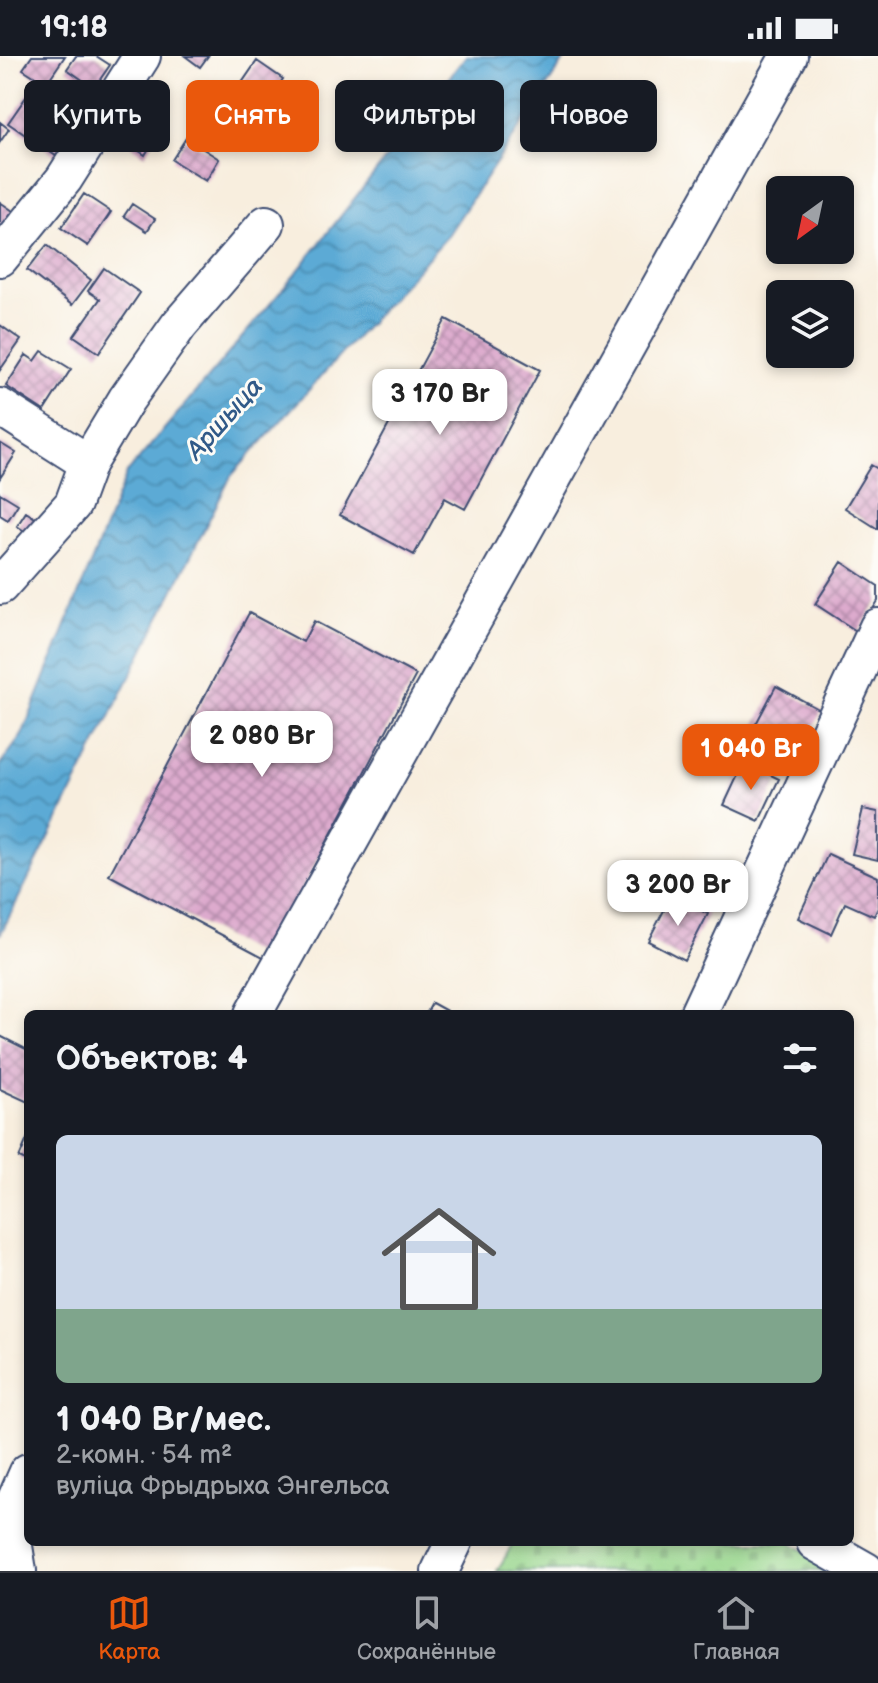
<!DOCTYPE html>
<html lang="ru">
<meta charset="utf-8">
<style>
body{margin:0;font-family:"Balsamiq Sans",sans-serif;background:#242831;color:#f1f3f6;height:100vh;display:flex;flex-direction:column;font-size:30px;white-space:nowrap}
*{box-sizing:border-box;margin:0}
p{font-size:26px;color:#9ea1a6}
.icon{flex:none;width:44px;height:44px;fill:none;stroke:currentColor;stroke-width:2;stroke-linecap:round;stroke-linejoin:round}
.map{position:relative;flex:1;overflow:hidden}
.side{position:absolute;left:24px;top:954px;width:830px;height:536px;display:flex;flex-direction:column;background:#171b24;border-radius:12px;box-shadow:0 4px 12px #0003}
.side>*{flex:none}
.banner{position:absolute;left:24px;top:24px;width:830px;height:72px;display:flex;gap:16px}
.needle{width:52px;rotate:213deg}
.controls{position:absolute;left:766px;top:120px;display:grid;gap:16px}
.controls a{display:grid;place-items:center;width:88px;height:88px;border-radius:12px;background:#171b24;box-shadow:0 4px 12px #0003;font-size:40px}
.price{position:absolute;translate:-50% -68px;padding:0 18px;border-radius:16px;background:#fff;color:#222;font-size:26px;line-height:52px;filter:drop-shadow(0 2px 4px #0008)}
.price::after{content:'';position:absolute;left:50%;top:48px;width:24px;height:18px;margin-left:-12px;background:inherit;clip-path:polygon(0 0,100% 0,50% 100%)}
.price.on{background:#ea580c;color:#fff}
ul{padding:0;list-style:none}
li{display:grid;align-content:center;gap:16px;height:424px;padding:0 32px}
li+li{border-top:2px solid #363941}
li span{display:grid;place-items:center;height:248px;border-radius:12px;color:#555}
li>.icon{margin-inline-start:auto}
span .icon{width:144px;height:144px;fill:#fffc;stroke-width:1}
li b{font-size:34px}
h2{display:flex;justify-content:space-between;align-items:center;height:96px;padding:0 32px;font-size:34px}
.chip{padding:0 28px;border-radius:12px;background:#171b24;box-shadow:0 4px 12px #0003;font-size:28px;line-height:72px}
.chip.on{background:#ea580c;color:#fff}
.status{display:flex;justify-content:space-between;align-items:center;height:56px;padding:0 40px;background:#171b24;direction:ltr}
.status svg{height:22px;fill:currentColor}
.tabs{display:flex;justify-content:space-around;align-items:center;height:112px;border-top:2px solid #363941;background:#171b24;font-size:22px;color:#9ea1a6}
.tabs a{display:grid;justify-items:center;gap:4px}
.tabs .on{color:#ea580c}
.map>svg:first-child{display:block}
.cemetery{fill:url(#cemetery-stones);stroke:#588274;stroke-width:2}
.water{fill:url(#water-waves);stroke:#3b6c9a;stroke-width:2}
.building{fill:url(#building-cross-hatch)}
.lines{fill:none;stroke-linecap:round;stroke-linejoin:round}
.minor-casing{stroke:#3c4c71;stroke-width:40}
.minor{stroke:#fff;stroke-width:36}
.labels{text-anchor:middle;dominant-baseline:central;stroke-width:6;stroke-linejoin:round;paint-order:stroke}
.water-label{font-size:26px;font-style:italic;fill:#315a88;stroke:#fdfcf7}
</style>
<div class="status"><b>19:18</b><svg viewBox="0 0 49 12"><path d="M0 12V9h3v3zM5 12V6h3v6zM10 12V3h3v9zM15 12V0h3v12zM26 1h20v11H26zM47 4h2v5h-2z"/></svg></div>
<div class="map">
<svg width="878" height="1515" viewBox="0 0 878 1515">
<defs>
<pattern id="cemetery-stones" width="16" height="16" patternUnits="userSpaceOnUse" patternTransform="scale(2)"><rect width="16" height="16" fill="#96d58b"/><path d="M2 7V4a2 2 0 0 1 4 0v3zM10 15v-3a2 2 0 0 1 4 0v3z" fill="#81b77a"/></pattern>
<pattern id="water-waves" width="16" height="10" patternUnits="userSpaceOnUse" patternTransform="scale(2)"><rect width="16" height="10" fill="#5baad5"/><path d="M0 5q4-4 8 0t8 0" fill="none" stroke="#4a8bb0"/></pattern>
<pattern id="building-cross-hatch" width="8" height="8" patternUnits="userSpaceOnUse" patternTransform="scale(2)"><rect width="8" height="8" fill="#ddaacd"/><path d="M0 0l8 8M0 8l8-8" fill="none" stroke="#b28baa"/></pattern>
</defs>
<rect width="100%" height="100%" fill="#fdfcf7"/>
<filter id="ink" filterUnits="userSpaceOnUse"><feTurbulence type="fractalNoise" baseFrequency=".0125" numOctaves="2"/><feDisplacementMap in="SourceGraphic" scale="16" xChannelSelector="R" yChannelSelector="G"/><feConvolveMatrix kernelMatrix="1 2 1 2 8 2 1 2 1" color-interpolation-filters="sRGB"/></filter>
<filter id="wash" filterUnits="userSpaceOnUse"><feTurbulence type="fractalNoise" baseFrequency=".006" numOctaves="4" result="noise"/><feDisplacementMap in="SourceGraphic" scale="32" xChannelSelector="R" yChannelSelector="G"/><feGaussianBlur stdDeviation="1.8" result="paint"/><feColorMatrix in="noise" values="0 0 0 0 0 0 0 0 0 0 0 0 0 0 0 0 0 1.4 0 .05"/><feComposite in="paint" operator="in"/></filter>
<g filter="url(#wash)">
<rect width="100%" height="100%" fill="#f8eede"/>
<path class="cemetery" d="M 514,1486 L 788,1486 L 840,1515 L 497,1515 Z"/>
<path class="water" d="M 466,0 L 567,0 L 446,182 L 231,420 L 0,879 L 0,709 L 22,679 L 127,417 L 293,221 Z"/>
<g id="blocks">
<path class="building" d="M 32,0 L 65,0 L 46,28 L 23,13 Z
M 76,0 L 96,0 L 110,9 L 94,32 L 67,13 Z
M 185,0 L 208,0 L 200,11 Z
M 257,5 L 283,23 L 261,54 L 235,37 Z
M 31,34 L 79,67 L 56,100 L 8,67 Z
M 143,52 L 165,66 L 145,99 L 123,84 Z
M 0,66 L 9,73 L 0,86 Z
M 186,82 L 219,103 L 206,125 L 172,104 Z
M 84,138 L 111,156 L 88,190 L 61,172 Z
M 0,146 L 13,155 L 2,171 L 0,170 Z
M 132,148 L 155,163 L 147,175 L 124,160 Z
M 47,189 L 91,224 L 72,249 L 27,214 Z
M 104,212 L 140,237 L 99,297 L 74,280 L 100,243 L 88,235 Z
M 446,263 L 540,314 L 465,453 L 445,442 L 414,499 L 340,459 Z
M 0,269 L 21,284 L 0,314 Z
M 42,295 L 71,313 L 44,355 L 6,330 L 26,299 L 35,305 Z
M 0,387 L 16,397 L 0,422 Z
M 871,409 L 878,413 L 878,473 L 845,452 Z
M 0,437 L 18,448 L 8,464 L 0,459 Z
M 26,456 L 41,466 L 32,480 L 17,470 Z
M 842,506 L 878,530 L 878,545 L 858,576 L 815,548 Z
M 249,557 L 303,586 L 314,565 L 416,619 L 265,902 L 109,819 Z
M 776,630 L 822,655 L 794,705 L 749,681 Z
M 744,706 L 779,723 L 759,765 L 724,749 Z
M 863,753 L 878,756 L 878,804 L 852,798 Z
M 828,798 L 878,821 L 878,852 L 874,860 L 845,847 L 831,878 L 798,862 Z
M 672,839 L 708,858 L 684,904 L 648,885 Z
M 432,947 L 452,958 L 426,958 Z
M 0,980 L 28,994 L 28,1046 L 0,1033 Z
M 28,1081 L 28,1106 L 19,1102 Z"/>
</g>
</g>
<g filter="url(#ink)">
<use href="#blocks" fill-opacity="0" stroke="#3c4c71" stroke-width="2"/>
<g class="lines">
<g class="minor-casing">
<path id="minor" d="M 0,202 L 64,123 L 142,0
M 0,351 L 88,407
M 0,530 L 73,448 L 88,407 L 126,344 L 179,269 L 266,168
M 253,958 L 789,0
M 698,958 L 878,571
M 815,1486 L 866,1515
M 18,1515 L 9,1459 L 28,1416
M 440,1515 L 454,1486"/>
</g>
<use href="#minor" class="minor"/>
</g>
</g>
<g class="labels">
<g class="water-label">
<text transform="translate(225 363) rotate(-48)">Аршыца</text>
</g>
</g>
</svg>
<div class="controls">
<a><svg class="needle" viewBox="-14 -14 28 28"><path d="M0-13l5 13h-10z" fill="#e53935"/><path d="M0 13l5-13h-10z" fill="#9ea1a6"/></svg></a>
<a><svg class="icon" aria-label="layers" viewBox="0 0 24 24"><path d="M12 4l9 5-9 5-9-5zM3 14l9 5 9-5"/></svg></a>
</div>
<b class="price" style="left:440px;top:381px">3 170 Br</b>
<b class="price" style="left:262px;top:723px">2 080 Br</b>
<b class="price on" style="left:751px;top:736px">1 040 Br</b>
<b class="price" style="left:678px;top:872px">3 200 Br</b>
<div class="banner">
<a class="chip">Купить</a>
<a class="chip on">Снять</a>
<a class="chip">Фильтры</a>
<a class="chip">Новое</a>
</div>
<section class="side">
<h2>Объектов: 4<svg class="icon" aria-label="filters" viewBox="0 0 24 24"><path d="M4 7h16M4 17h16"/><circle cx="9" cy="7" r="2"/><circle cx="15" cy="17" r="2"/></svg></h2>
<ul>
<li><span style="background:linear-gradient(#c9d6e8 70%,#7fa58c 0)"><svg class="icon" aria-label="home" viewBox="0 0 24 24"><path d="M3 11l9-7 9 7M6 9v11h12V9"/></svg></span><div><b>1 040 Br/мес.</b><p>2-комн. · 54 m²</p><p>вуліца Фрыдрыха Энгельса</p></div></li>
</ul>
</section>
</div>
<nav class="tabs">
<a class="on"><svg class="icon" aria-label="map" viewBox="0 0 24 24"><path d="M3 6l6-2 6 2 6-2v14l-6 2-6-2-6 2zM9 4v14M15 6v14"/></svg>Карта</a>
<a><svg class="icon" aria-label="saved" viewBox="0 0 24 24"><path d="M7 4h10v16l-5-4-5 4z"/></svg>Сохранённые</a>
<a><svg class="icon" aria-label="home" viewBox="0 0 24 24"><path d="M3 11l9-7 9 7M6 9v11h12V9"/></svg>Главная</a>
</nav>
